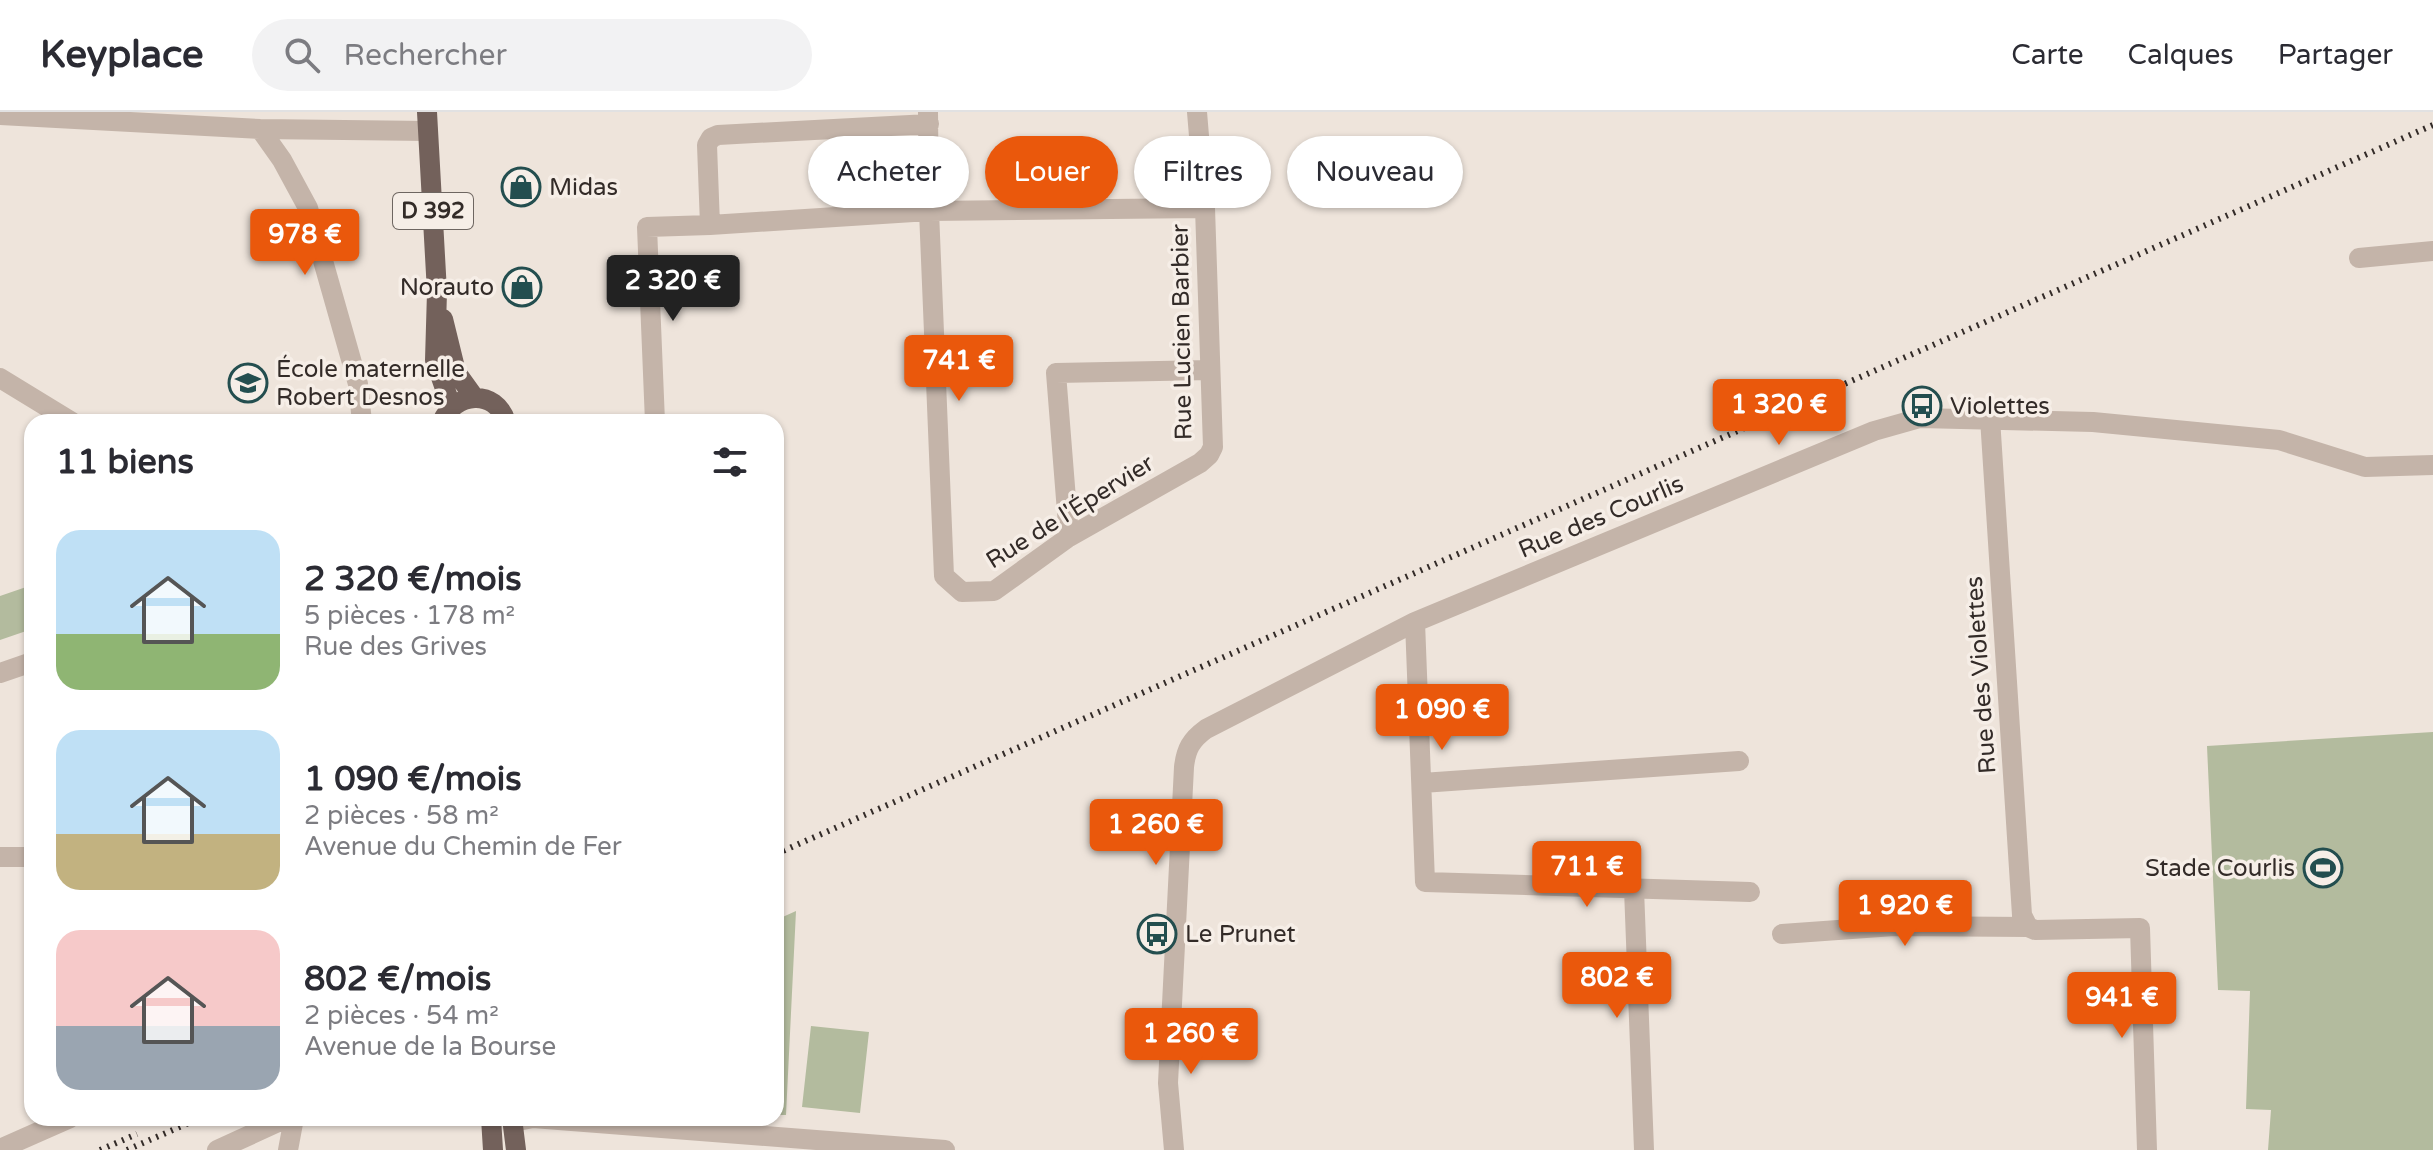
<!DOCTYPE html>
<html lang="fr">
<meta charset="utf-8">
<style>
body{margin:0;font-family:"Varela Round",sans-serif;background:#f2f2f3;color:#2b2b33;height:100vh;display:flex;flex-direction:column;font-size:30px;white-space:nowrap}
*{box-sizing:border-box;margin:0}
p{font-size:26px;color:#7c7c81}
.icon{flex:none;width:44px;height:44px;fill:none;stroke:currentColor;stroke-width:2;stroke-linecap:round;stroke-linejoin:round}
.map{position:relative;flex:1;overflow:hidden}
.details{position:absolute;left:24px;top:302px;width:760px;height:712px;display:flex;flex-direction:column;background:#fff;border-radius:24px;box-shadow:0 2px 6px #0004}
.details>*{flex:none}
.banner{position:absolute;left:808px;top:24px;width:760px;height:72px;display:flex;gap:16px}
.price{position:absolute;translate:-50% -68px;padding:0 18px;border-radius:8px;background:#ea580c;color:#fff;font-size:26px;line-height:52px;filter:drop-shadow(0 2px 4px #0008)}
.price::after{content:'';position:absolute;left:50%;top:48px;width:24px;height:18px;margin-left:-12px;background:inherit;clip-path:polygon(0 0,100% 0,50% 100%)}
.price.selected{background:#222;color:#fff}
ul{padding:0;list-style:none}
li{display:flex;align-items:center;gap:24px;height:200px;padding:0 32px}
li span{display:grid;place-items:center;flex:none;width:224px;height:160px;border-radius:24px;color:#555}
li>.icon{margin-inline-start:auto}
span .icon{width:96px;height:96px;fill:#fffc;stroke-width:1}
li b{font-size:34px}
h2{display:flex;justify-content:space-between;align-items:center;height:96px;padding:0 32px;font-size:34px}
.pill{padding:0 28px;border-radius:36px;background:#fff;box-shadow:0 2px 6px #0004;font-size:28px;line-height:72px}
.pill.selected{background:#ea580c;color:#fff}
header{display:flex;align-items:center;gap:48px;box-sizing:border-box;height:112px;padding:0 40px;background:#fff;border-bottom:2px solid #e1e1e2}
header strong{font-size:38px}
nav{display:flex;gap:44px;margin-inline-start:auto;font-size:28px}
.search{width:560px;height:72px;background:#f2f2f3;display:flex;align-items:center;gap:20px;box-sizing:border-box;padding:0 28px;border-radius:44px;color:#7c7c81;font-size:30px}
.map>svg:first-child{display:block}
.green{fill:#b3bb9e}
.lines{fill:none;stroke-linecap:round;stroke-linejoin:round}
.minor{stroke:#c4b4a9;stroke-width:20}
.major{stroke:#73615b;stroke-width:20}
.rail{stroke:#332b28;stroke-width:6;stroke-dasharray:2 6;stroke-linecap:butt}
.labels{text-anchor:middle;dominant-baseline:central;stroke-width:7;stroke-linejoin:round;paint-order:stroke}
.shield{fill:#f6eee7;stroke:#6e6661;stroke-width:2}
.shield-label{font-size:22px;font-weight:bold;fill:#332b28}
.poi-label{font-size:24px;fill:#332b28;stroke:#f6eee7;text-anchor:start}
.street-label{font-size:24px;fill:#332b28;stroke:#f6eee7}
</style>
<header>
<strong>Keyplace</strong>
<div class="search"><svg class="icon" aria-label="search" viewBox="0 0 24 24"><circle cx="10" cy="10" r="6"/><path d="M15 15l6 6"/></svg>Rechercher</div>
<nav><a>Carte</a><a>Calques</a><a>Partager</a></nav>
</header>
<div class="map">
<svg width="2433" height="1038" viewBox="0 0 2433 1038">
<rect width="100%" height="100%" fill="#eee4db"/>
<path class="green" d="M 32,473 L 32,517 L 0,528 L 0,484 Z
M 2433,620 L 2433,1038 L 2268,1038 L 2271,998 L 2246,997 L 2250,879 L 2218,878 L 2207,634 Z
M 796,799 L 786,1003 L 776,1003 L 776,808 Z
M 811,914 L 869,920 L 860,1001 L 802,995 Z"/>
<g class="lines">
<path class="minor" d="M 928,0 L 929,99 L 944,464 L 962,480 L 994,479 L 1069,425 L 1200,351 L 1209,343 L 1213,335 L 1205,96 L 1197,0
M 0,3 L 260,17 L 428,19
M 260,17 L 282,48 L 308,96 L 358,272 L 362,310
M 710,113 L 707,33 L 711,26 L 718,23 L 929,12
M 2359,146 L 2433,139
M 0,266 L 72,310
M 1990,306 L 2022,803 L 2028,815
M 655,310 L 647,115 L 710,113 L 929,99 L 1205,96
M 1069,425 L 1056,261 L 1210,258
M 1415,510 L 1425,770 L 1750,780
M 0,561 L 32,550
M 1422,671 L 1739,649
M 0,745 L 32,745
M 1634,777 L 1644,1038
M 1782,822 L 1894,814 L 2028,815 L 2035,818 L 2140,816 L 2147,1038
M 513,1010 L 533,1006 L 945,1038
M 0,1037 L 70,1006
M 217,1038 L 287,1006
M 288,1038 L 294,1006
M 1174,1038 L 1168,971 L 1184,655 C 1186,637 1191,628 1206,617 L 1415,510 L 1874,319 L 1920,306 L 2093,310 L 2279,328 L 2365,355 L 2433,353"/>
<path class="major" d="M 427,0 L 437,180 L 435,248 L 451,294
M 443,207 L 456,260 L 474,285
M 442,310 C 454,280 496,276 506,310
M 491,1006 L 493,1038
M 512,1006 L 516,1038"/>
<path class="rail" d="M 776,742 L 2433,13
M 100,1038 L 137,1022
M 127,1038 L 200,1006"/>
</g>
<defs>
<g id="shop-ring" transform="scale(2)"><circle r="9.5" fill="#f6eee7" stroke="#234e4f" stroke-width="1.5"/><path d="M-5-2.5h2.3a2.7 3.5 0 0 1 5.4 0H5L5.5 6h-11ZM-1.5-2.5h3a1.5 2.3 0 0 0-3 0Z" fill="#234e4f"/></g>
<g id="school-ring" transform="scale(2)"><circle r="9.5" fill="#f6eee7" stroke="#234e4f" stroke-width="1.5"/><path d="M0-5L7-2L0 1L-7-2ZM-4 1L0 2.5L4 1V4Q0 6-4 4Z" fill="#234e4f"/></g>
<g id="bus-ring" transform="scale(2)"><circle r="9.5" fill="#f6eee7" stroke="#234e4f" stroke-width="1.5"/><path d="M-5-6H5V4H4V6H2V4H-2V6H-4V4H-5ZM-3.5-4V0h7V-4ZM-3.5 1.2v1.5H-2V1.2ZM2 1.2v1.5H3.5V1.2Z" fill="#234e4f"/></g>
<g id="stadium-ring" transform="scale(2)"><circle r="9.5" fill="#f6eee7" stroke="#234e4f" stroke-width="1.5"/><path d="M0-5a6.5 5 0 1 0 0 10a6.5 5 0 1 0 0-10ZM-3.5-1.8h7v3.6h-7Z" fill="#234e4f"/></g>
</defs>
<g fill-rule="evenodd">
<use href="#shop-ring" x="521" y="75"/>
<use href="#shop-ring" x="522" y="175"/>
<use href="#school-ring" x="248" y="271"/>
<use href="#bus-ring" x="1922" y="294"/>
<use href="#stadium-ring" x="2323" y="756"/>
<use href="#bus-ring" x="1157" y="822"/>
</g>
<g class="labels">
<rect class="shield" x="393" y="81" width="80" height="36" rx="6"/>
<g class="shield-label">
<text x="433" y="99">D 392</text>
</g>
<g class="poi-label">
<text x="549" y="75">Midas</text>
<text x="494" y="175" text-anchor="end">Norauto</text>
<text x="276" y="257">École maternelle<tspan x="276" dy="28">Robert Desnos</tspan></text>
<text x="1950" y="294">Violettes</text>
<text x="2295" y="756" text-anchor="end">Stade Courlis</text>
<text x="1185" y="822">Le Prunet</text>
</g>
<g class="street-label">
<text transform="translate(1182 220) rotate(-91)">Rue Lucien Barbier</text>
<text transform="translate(1070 400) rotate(-32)">Rue de l'Épervier</text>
<text transform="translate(1601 405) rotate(-23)">Rue des Courlis</text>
<text transform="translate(1981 563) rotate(-94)">Rue des Violettes</text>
</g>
</g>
</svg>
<b class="price" style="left:305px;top:165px">978 €</b>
<b class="price selected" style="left:673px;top:211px">2 320 €</b>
<b class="price" style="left:959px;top:291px">741 €</b>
<b class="price" style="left:1779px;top:335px">1 320 €</b>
<b class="price" style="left:1442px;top:640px">1 090 €</b>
<b class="price" style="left:1156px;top:755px">1 260 €</b>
<b class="price" style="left:1587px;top:797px">711 €</b>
<b class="price" style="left:1905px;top:836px">1 920 €</b>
<b class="price" style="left:1617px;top:908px">802 €</b>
<b class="price" style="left:2122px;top:928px">941 €</b>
<b class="price" style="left:1191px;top:964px">1 260 €</b>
<div class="banner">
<a class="pill">Acheter</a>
<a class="pill selected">Louer</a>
<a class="pill">Filtres</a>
<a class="pill">Nouveau</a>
</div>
<section class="details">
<h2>11 biens<svg class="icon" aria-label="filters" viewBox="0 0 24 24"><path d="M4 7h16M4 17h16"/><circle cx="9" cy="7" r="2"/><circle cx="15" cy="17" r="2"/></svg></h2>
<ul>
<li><span style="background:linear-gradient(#bfe0f5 65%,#8fb573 0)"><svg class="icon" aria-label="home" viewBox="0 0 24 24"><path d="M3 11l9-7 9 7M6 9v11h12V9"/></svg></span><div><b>2 320 €/mois</b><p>5 pièces · 178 m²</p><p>Rue des Grives</p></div></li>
<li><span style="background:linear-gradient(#bfe0f5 65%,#c2b280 0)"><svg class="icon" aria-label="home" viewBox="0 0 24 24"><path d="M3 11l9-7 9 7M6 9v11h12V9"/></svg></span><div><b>1 090 €/mois</b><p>2 pièces · 58 m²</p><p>Avenue du Chemin de Fer</p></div></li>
<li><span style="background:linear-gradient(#f6c9c9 60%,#9aa5b1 0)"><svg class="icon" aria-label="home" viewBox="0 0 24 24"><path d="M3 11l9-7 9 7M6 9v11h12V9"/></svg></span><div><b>802 €/mois</b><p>2 pièces · 54 m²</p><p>Avenue de la Bourse</p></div></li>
</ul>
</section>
</div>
